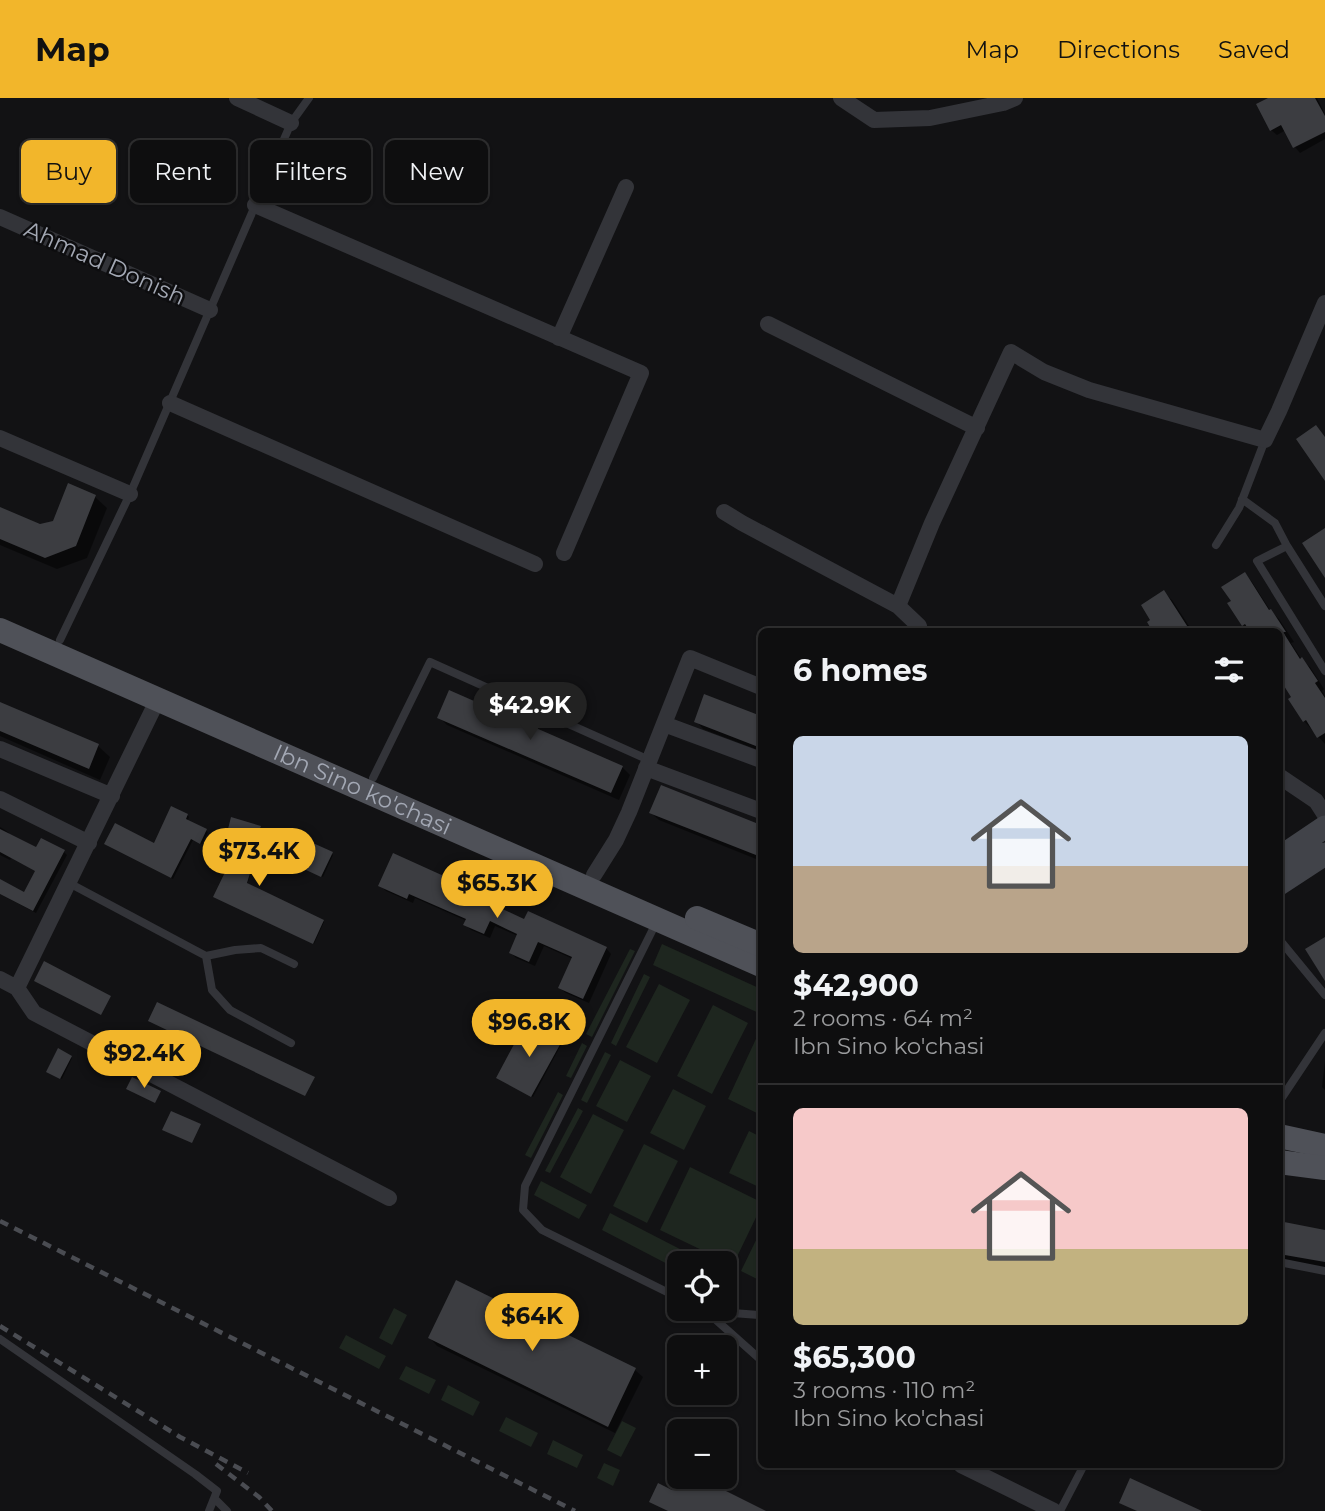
<!DOCTYPE html>
<meta charset="utf-8">
<style>
body{margin:0;font-family:Montserrat,sans-serif;background:#1c1c1d;color:#f1f3f6;height:100vh;display:flex;flex-direction:column;font-size:26px;white-space:nowrap}
*{box-sizing:border-box;margin:0}
p{font-size:23px;color:#9b9c9e}
.icon{flex:none;width:38px;height:38px;fill:none;stroke:currentColor;stroke-width:2;stroke-linecap:round;stroke-linejoin:round}
.map{position:relative;flex:1;overflow:hidden}
.side{position:absolute;left:758px;top:530px;width:525px;height:840px;display:flex;flex-direction:column;background:#0e0e0f;border-radius:10px;box-shadow:0 2px 5px #0004,0 0 0 2px #2e2e2f}
.side>*{flex:none}
.hud{position:absolute;left:21px;top:42px;width:632px;height:63px;display:flex;gap:14px}
.fabs{position:absolute;left:667px;top:1153px;display:grid;gap:14px}
.fabs a{display:grid;place-items:center;width:70px;height:70px;border-radius:10px;background:#0e0e0f;box-shadow:0 2px 5px #0004,0 0 0 2px #2e2e2f;font-size:35px}
.price{position:absolute;translate:-50% -60px;padding:0 16px;border-radius:24px;background:#f2b62b;color:#111;font-size:23px;line-height:46px;filter:drop-shadow(0 2px 4px #0008)}
.price::after{content:'';position:absolute;left:50%;top:42px;width:21px;height:16px;margin-left:-10px;background:inherit;clip-path:polygon(0 0,100% 0,50% 100%)}
.price.on{background:#222;color:#fff}
ul{padding:0;list-style:none}
li{display:grid;align-content:center;gap:14px;height:371px;padding:0 35px}
li+li{border-top:2px solid #2e2e2f}
li span{display:grid;place-items:center;height:217px;border-radius:10px;color:#555}
li>.icon{margin-inline-start:auto}
span .icon{width:126px;height:126px;fill:#fffc;stroke-width:1}
li b{font-size:30px}
h2{display:flex;justify-content:space-between;align-items:center;height:84px;padding:0 35px;font-size:30px}
.chip{padding:0 24px;border-radius:10px;background:#0e0e0f;box-shadow:0 2px 5px #0004,0 0 0 2px #2e2e2f;font-size:24px;line-height:63px}
.chip.on{background:#f2b62b;color:#111}
header{display:flex;align-items:center;gap:42px;box-sizing:border-box;height:98px;padding:0 35px;background:#f2b62b;color:#111}
header strong{font-size:33px}
nav{display:flex;gap:38px;margin-inline-start:auto;font-size:24px}
.map>svg:first-child{display:block}
.green{fill:#1e261f}
.shadow{fill:#0007}
.building{fill:#3c3d41}
.lines{fill:none;stroke-linecap:round;stroke-linejoin:round}
.service{stroke:#333439;stroke-width:8}
.minor{stroke:#333439;stroke-width:16}
.secondary{stroke:#414349;stroke-width:23}
.primary{stroke:#4f5158;stroke-width:24}
.rail{stroke:#4a4c52;stroke-width:4.5;stroke-dasharray:9 7;stroke-linecap:butt}
.labels{text-anchor:middle;dominant-baseline:central;stroke-width:5;stroke-linejoin:round;paint-order:stroke}
.street-label{font-size:23px;fill:#a3a8b4;stroke:#0d0d0f}
</style>
<header>
<strong>Map</strong>
<nav><a>Map</a><a>Directions</a><a>Saved</a></nav>
</header>
<div class="map">
<svg width="1325" height="1413" viewBox="0 0 1325 1413">
<rect width="100%" height="100%" fill="#121214"/>
<path class="green" d="M 662,846 L 761,891 L 761,916 L 653,867 Z
M 630,851 L 635,853 L 592,939 L 586,936 Z
M 644,876 L 650,879 L 616,948 L 611,945 Z
M 659,886 L 690,902 L 657,965 L 626,949 Z
M 713,907 L 748,925 L 712,996 L 677,978 Z
M 761,930 L 761,1017 L 728,1001 Z
M 582,945 L 587,948 L 571,980 L 566,978 Z
M 605,954 L 611,957 L 587,1005 L 581,1002 Z
M 620,962 L 651,978 L 627,1024 L 596,1008 Z
M 673,991 L 706,1008 L 684,1052 L 650,1035 Z
M 558,994 L 563,997 L 531,1060 L 525,1057 Z
M 578,1010 L 583,1013 L 550,1075 L 545,1073 Z
M 593,1016 L 624,1032 L 591,1096 L 560,1079 Z
M 749,1033 L 761,1039 L 761,1090 L 729,1075 Z
M 644,1046 L 678,1063 L 647,1125 L 613,1108 Z
M 690,1069 L 761,1104 L 761,1109 L 733,1167 L 660,1132 Z
M 541,1083 L 587,1107 L 579,1121 L 534,1097 Z
M 610,1115 L 707,1165 L 679,1166 L 679,1172 L 602,1132 Z
M 761,1132 L 761,1183 L 741,1173 Z
M 394,1210 L 407,1217 L 392,1247 L 379,1240 Z
M 346,1237 L 386,1258 L 379,1271 L 339,1250 Z
M 406,1268 L 436,1282 L 429,1296 L 399,1281 Z
M 448,1287 L 480,1304 L 473,1318 L 441,1302 Z
M 506,1319 L 538,1335 L 531,1349 L 499,1333 Z
M 622,1323 L 636,1330 L 621,1359 L 607,1352 Z
M 553,1342 L 583,1357 L 577,1370 L 547,1356 Z
M 604,1365 L 620,1372 L 613,1388 L 597,1380 Z"/>
<path class="shadow" d="M 1272,0 L 1317,0 L 1325,16 L 1325,41 L 1300,55 L 1295,49 L 1286,32 L 1277,37 L 1271,32 Z
M 95,399 L 107,410 L 87,460 L 57,471 L 0,447 L 0,411 L 40,428 L 54,425 Z
M 1245,476 L 1252,484 L 1270,512 L 1279,521 L 1294,544 L 1291,545 L 1302,562 L 1310,569 L 1324,591 L 1322,593 L 1325,598 L 1325,646 L 1304,623 L 1294,599 L 1279,581 L 1279,534 L 1250,534 L 1244,527 L 1230,506 Z
M 1164,495 L 1172,502 L 1193,534 L 1155,534 Z
M 705,598 L 761,620 L 761,653 L 703,631 L 696,623 Z
M 0,605 L 98,648 L 110,659 L 100,682 L 0,638 Z
M 439,619 L 622,669 L 630,677 L 619,702 L 447,627 Z
M 662,689 L 761,728 L 761,763 L 659,722 L 651,715 Z
M 187,717 L 189,719 L 187,724 L 208,734 L 202,746 L 193,742 L 173,781 L 108,748 L 155,747 Z
M 0,729 L 5,732 L 9,735 L 8,737 L 37,752 L 64,754 L 67,757 L 36,815 L 0,796 L 0,783 L 24,796 L 36,773 L 11,760 L 10,762 L 0,757 Z
M 260,730 L 261,731 L 257,743 L 260,745 L 247,787 L 323,823 L 324,824 L 314,846 L 217,799 Z
M 332,756 L 333,757 L 323,779 L 278,758 Z
M 380,787 L 498,804 L 503,810 L 502,812 L 525,823 L 606,850 L 611,856 L 589,905 L 566,895 L 560,890 L 573,861 L 544,848 L 535,868 L 516,860 L 511,855 L 518,838 L 495,828 L 490,840 L 471,832 L 465,826 L 467,823 L 415,800 L 413,805 L 386,793 Z
M 561,944 L 562,945 L 533,999 L 499,981 Z
M 59,953 L 72,960 L 62,981 L 49,974 Z
M 1325,963 L 1325,992 L 1322,989 Z
M 1279,1125 L 1325,1134 L 1325,1170 L 1279,1162 Z
M 457,1184 L 635,1272 L 643,1279 L 615,1335 L 437,1248 L 430,1240 Z"/>
<path class="building" d="M 1268,0 L 1315,0 L 1325,18 L 1325,34 L 1293,50 L 1281,27 L 1270,33 L 1256,6 Z
M 1316,327 L 1325,339 L 1325,383 L 1296,341 Z
M 68,385 L 96,397 L 76,448 L 45,460 L 0,441 L 0,409 L 40,426 L 53,423 Z
M 1325,430 L 1325,480 L 1302,445 Z
M 1245,474 L 1269,512 L 1271,511 L 1286,534 L 1283,534 L 1300,561 L 1302,559 L 1318,583 L 1315,585 L 1325,600 L 1325,635 L 1317,640 L 1306,622 L 1303,624 L 1288,601 L 1291,599 L 1279,580 L 1279,534 L 1250,534 L 1245,526 L 1242,528 L 1227,505 L 1231,503 L 1221,489 Z
M 1164,492 L 1191,534 L 1153,534 L 1147,524 L 1150,522 L 1141,507 Z
M 449,592 L 623,668 L 611,695 L 437,620 Z
M 704,596 L 761,618 L 761,650 L 694,624 Z
M 0,604 L 99,646 L 89,671 L 0,633 Z
M 661,687 L 761,727 L 761,759 L 649,715 Z
M 171,708 L 188,716 L 186,721 L 207,731 L 200,746 L 191,741 L 171,780 L 104,746 L 115,725 L 154,745 Z
M 231,719 L 261,728 L 256,741 L 260,743 L 247,785 L 324,822 L 313,846 L 213,799 L 229,766 L 225,764 L 234,733 L 228,731 Z
M 0,731 L 36,749 L 41,740 L 65,752 L 33,813 L 0,796 L 0,781 L 24,794 L 35,773 L 0,754 Z
M 286,733 L 333,754 L 321,779 L 274,757 Z
M 393,755 L 499,803 L 496,808 L 524,821 L 528,813 L 607,849 L 583,901 L 558,890 L 572,859 L 538,844 L 529,864 L 509,855 L 517,836 L 490,823 L 484,836 L 463,827 L 466,821 L 409,796 L 407,801 L 378,788 Z
M 1325,839 L 1325,883 L 1305,851 Z
M 44,863 L 111,898 L 101,917 L 34,883 Z
M 157,904 L 315,979 L 305,998 L 148,923 Z
M 526,924 L 562,943 L 531,999 L 496,980 Z
M 58,950 L 72,958 L 60,981 L 46,974 Z
M 132,979 L 161,993 L 155,1005 L 126,991 Z
M 171,1013 L 201,1026 L 192,1045 L 162,1032 Z
M 1279,1123 L 1325,1132 L 1325,1164 L 1279,1156 Z
M 456,1182 L 636,1270 L 608,1329 L 428,1240 Z
M 678,1379 L 698,1379 L 766,1413 L 668,1413 L 649,1404 L 658,1385 L 672,1392 Z
M 1130,1380 L 1202,1413 L 1137,1413 L 1119,1405 Z"/>
<g class="lines">
<path class="service" d="M 1242,401 L 1275,425 L 1287,448 L 1257,463 L 1325,573
M 1216,447 L 1239,410 L 1265,342
M 1287,448 L 1325,508
M 60,542 L 130,396 L 291,25 L 309,0
M 373,680 L 430,564 L 649,662
M 69,785 L 206,858 L 235,852 L 261,850 L 294,866
M 657,823 L 525,1088 L 523,1112 L 542,1132 L 679,1200
M 1279,841 L 1325,897
M 206,858 L 212,892 L 230,912 L 291,945
M 1279,1004 L 1325,935
M 1279,1164 L 1325,1173
M 706,1213 L 761,1262
M 706,1213 L 759,1217 L 761,1215
M 0,1241 L 195,1376 L 217,1393 L 209,1413
M 215,1401 L 227,1413
M 1060,1413 L 1084,1367"/>
<path class="minor" d="M 237,0 L 291,25
M 841,0 L 874,22 L 930,20 L 1003,5 L 1015,0
M 255,107 L 641,275 L 564,455
M 0,119 L 210,212
M 768,226 L 977,330
M 559,240 L 626,89
M 170,305 L 535,466
M 0,340 L 130,396
M 724,414 L 742,425 L 898,508
M 920,534 L 919,528 L 898,508 L 932,425 L 1011,254 L 1044,274 L 1089,292 L 1265,342 L 1279,313 L 1325,205
M 664,626 L 761,662
M 0,651 L 112,698
M 646,670 L 761,713
M 1279,678 L 1316,703 L 1325,717
M 0,701 L 89,745
M 594,777 L 616,742 L 629,714 L 690,560 L 761,589
M 0,881 L 17,890 L 34,915 L 389,1100
M 17,890 L 157,603
M 961,1367 L 1054,1413"/>
<path class="secondary" d="M 1279,760 L 1325,729
M 1279,786 L 1325,756"/>
<g class="primary">
<path id="s1" d="M 0,532 L 761,867"/>
<path d="M 697,820 L 761,847"/>
<path d="M 1279,1038 L 1325,1048"/>
<path d="M 1279,1064 L 1325,1070"/>
</g>
<path class="rail" d="M 0,1123 L 575,1413
M 0,1228 L 180,1339 L 248,1375
M 216,1366 L 259,1399 L 272,1413"/>
</g>
<g class="labels">
<g class="street-label">
<text transform="translate(105 165) rotate(24)">Ahmad Donish</text>
<text stroke="none"><textPath href="#s1" startOffset="396">Ibn Sino ko'chasi</textPath></text>
</g>
</g>
</svg>
<div class="fabs">
<a><svg class="icon" aria-label="locate" viewBox="0 0 24 24"><circle cx="12" cy="12" r="6"/><path d="M12 2v4M12 18v4M2 12h4M18 12h4"/></svg></a>
<a>+</a>
<a>−</a>
</div>
<b class="price on" style="left:530px;top:644px">$42.9K</b>
<b class="price" style="left:259px;top:790px">$73.4K</b>
<b class="price" style="left:497px;top:822px">$65.3K</b>
<b class="price" style="left:529px;top:961px">$96.8K</b>
<b class="price" style="left:144px;top:992px">$92.4K</b>
<b class="price" style="left:532px;top:1255px">$64K</b>
<div class="hud">
<a class="chip on">Buy</a>
<a class="chip">Rent</a>
<a class="chip">Filters</a>
<a class="chip">New</a>
</div>
<section class="side">
<h2>6 homes<svg class="icon" aria-label="filters" viewBox="0 0 24 24"><path d="M4 7h16M4 17h16"/><circle cx="9" cy="7" r="2"/><circle cx="15" cy="17" r="2"/></svg></h2>
<ul>
<li><span style="background:linear-gradient(#c9d6e8 60%,#b9a48a 0)"><svg class="icon" aria-label="home" viewBox="0 0 24 24"><path d="M3 11l9-7 9 7M6 9v11h12V9"/></svg></span><div><b>$42,900</b><p>2 rooms · 64 m²</p><p>Ibn Sino ko'chasi</p></div></li>
<li><span style="background:linear-gradient(#f6c9c9 65%,#c2b280 0)"><svg class="icon" aria-label="home" viewBox="0 0 24 24"><path d="M3 11l9-7 9 7M6 9v11h12V9"/></svg></span><div><b>$65,300</b><p>3 rooms · 110 m²</p><p>Ibn Sino ko'chasi</p></div></li>
</ul>
</section>
</div>
